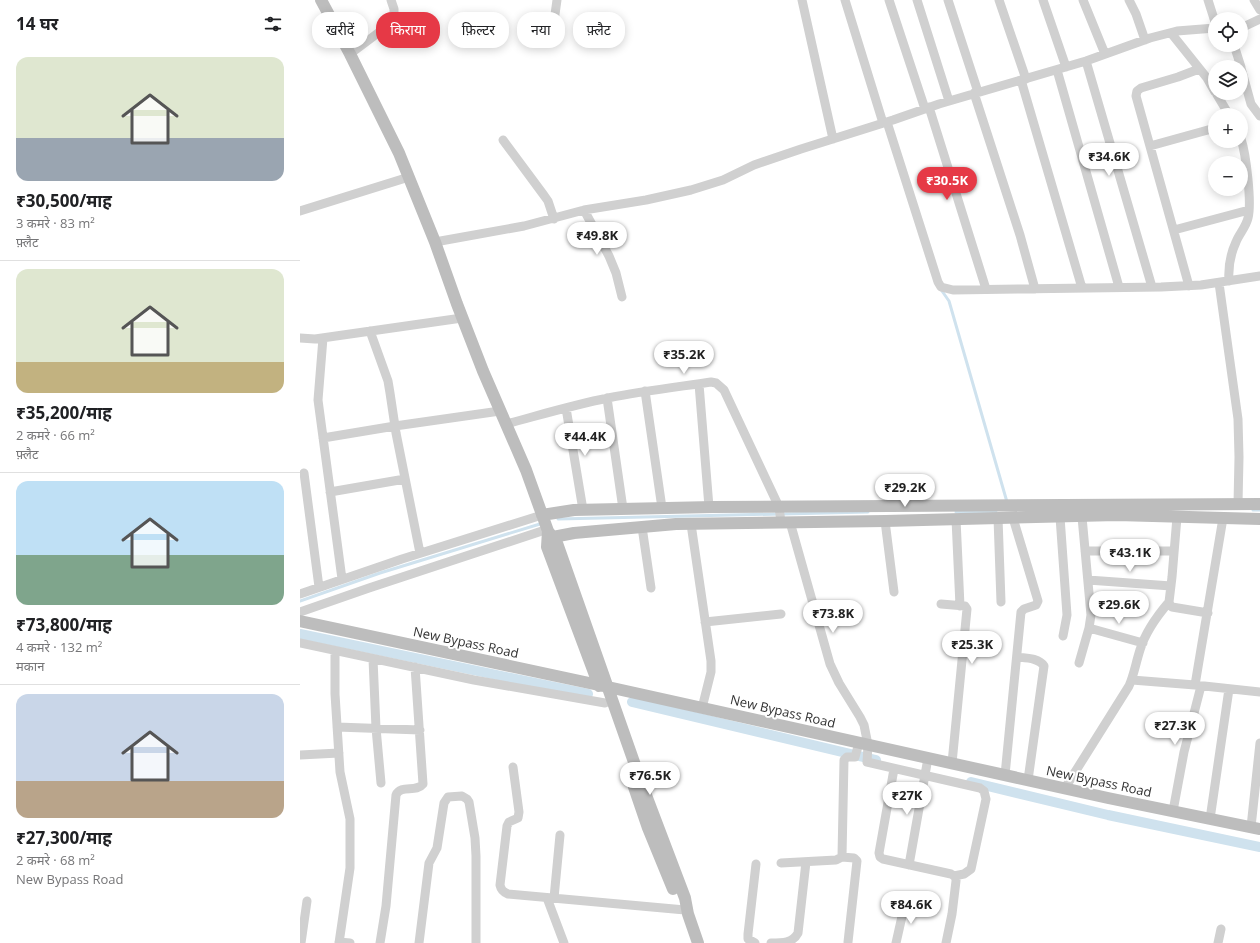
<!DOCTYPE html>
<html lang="hi">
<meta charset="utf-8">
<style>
body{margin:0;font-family:"Open Sans","Noto Sans Devanagari",sans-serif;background:#f6f6f6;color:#202124;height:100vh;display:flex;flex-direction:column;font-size:15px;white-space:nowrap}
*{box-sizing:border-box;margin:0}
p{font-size:13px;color:#757577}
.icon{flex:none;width:22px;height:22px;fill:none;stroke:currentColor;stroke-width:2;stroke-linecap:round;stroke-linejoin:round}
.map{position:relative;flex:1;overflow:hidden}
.side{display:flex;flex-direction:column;background:#fff;width:300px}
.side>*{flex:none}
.hud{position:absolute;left:12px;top:12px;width:380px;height:36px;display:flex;gap:8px}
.controls{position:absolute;left:908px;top:12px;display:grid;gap:8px}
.controls a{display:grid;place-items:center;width:40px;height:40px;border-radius:50%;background:#fff;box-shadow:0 2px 10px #0003;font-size:20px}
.price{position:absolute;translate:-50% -34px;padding:0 9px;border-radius:14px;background:#fff;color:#222;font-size:13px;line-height:26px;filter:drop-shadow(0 1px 2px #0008)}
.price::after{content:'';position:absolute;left:50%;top:24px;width:12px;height:9px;margin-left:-6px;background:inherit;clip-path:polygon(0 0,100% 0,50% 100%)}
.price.current{background:#e63946;color:#fff}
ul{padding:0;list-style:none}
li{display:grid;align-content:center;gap:8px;height:212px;padding:0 16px}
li+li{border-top:1px solid #e0e0e0}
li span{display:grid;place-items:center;height:124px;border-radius:12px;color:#555}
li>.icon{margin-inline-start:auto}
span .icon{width:72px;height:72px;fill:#fffc;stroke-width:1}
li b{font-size:17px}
h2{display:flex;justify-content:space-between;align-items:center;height:48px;padding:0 16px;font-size:17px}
.tag{padding:0 14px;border-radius:16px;background:#fff;box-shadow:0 2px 10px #0003;font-size:14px;line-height:36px}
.tag.current{background:#e63946;color:#fff}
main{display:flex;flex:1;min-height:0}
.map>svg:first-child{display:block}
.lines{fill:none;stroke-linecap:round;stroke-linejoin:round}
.stream{stroke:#cfe2ee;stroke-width:3}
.canal{stroke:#cfe2ee;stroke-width:10}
.street{stroke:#d0d0d0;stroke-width:9}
.secondary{stroke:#bdbdbd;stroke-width:12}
.labels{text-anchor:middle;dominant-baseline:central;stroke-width:4;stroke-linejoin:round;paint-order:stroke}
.street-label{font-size:13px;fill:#333;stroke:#fff}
</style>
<main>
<section class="side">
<h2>14 घर<svg class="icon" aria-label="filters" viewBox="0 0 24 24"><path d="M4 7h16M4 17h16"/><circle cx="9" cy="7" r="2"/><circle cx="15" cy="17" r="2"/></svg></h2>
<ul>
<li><span style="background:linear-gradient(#dfe7d0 65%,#9aa5b1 0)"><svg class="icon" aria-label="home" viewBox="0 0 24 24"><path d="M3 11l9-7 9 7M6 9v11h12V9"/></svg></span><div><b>₹30,500/माह</b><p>3 कमरे · 83 m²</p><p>फ़्लैट</p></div></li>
<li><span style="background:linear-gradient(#dfe7d0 75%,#c2b280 0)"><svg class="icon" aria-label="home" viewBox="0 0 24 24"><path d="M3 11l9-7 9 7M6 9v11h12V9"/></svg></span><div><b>₹35,200/माह</b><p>2 कमरे · 66 m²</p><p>फ़्लैट</p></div></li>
<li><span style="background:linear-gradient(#bfe0f5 60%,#7fa58c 0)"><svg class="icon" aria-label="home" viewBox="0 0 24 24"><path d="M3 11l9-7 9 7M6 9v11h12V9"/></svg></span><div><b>₹73,800/माह</b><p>4 कमरे · 132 m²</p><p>मकान</p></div></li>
<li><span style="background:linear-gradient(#c9d6e8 70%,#b9a48a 0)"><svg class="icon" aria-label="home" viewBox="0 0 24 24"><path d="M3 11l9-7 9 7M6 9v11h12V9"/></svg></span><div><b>₹27,300/माह</b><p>2 कमरे · 68 m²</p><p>New Bypass Road</p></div></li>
</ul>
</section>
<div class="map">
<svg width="960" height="943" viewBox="0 0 960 943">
<rect width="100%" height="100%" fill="#fff"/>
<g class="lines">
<path class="stream" d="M 642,291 L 649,301 L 707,502
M 953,510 L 960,510
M 656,512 L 696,512
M 258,519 L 568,512
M 0,601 L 80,573 L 240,524"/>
<path class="canal" d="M 0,634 L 288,694
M 332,702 L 576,760
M 671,782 L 808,815 L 960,847"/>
<path class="street" d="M 502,0 L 533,139
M 545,0 L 583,123
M 589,0 L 625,109
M 617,0 L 649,101
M 648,0 L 678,92
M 699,0 L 726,79
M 743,0 L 766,67
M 783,0 L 805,54
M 829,0 L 836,14 L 845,40
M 908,0 L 915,22
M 954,0 L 960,10
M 941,28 L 960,19
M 871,33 L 907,78 L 915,92
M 252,36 L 257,0
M 934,45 L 941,67
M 50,54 L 90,24 L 94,16 L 94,9 L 91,0
M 786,61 L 852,287
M 941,68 L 951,104 L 960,116
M 757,70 L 819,287
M 721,80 L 782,288
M 674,93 L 720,235 L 735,289
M 916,93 L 929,115
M 629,107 L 686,289
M 587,122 L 638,282 L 641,287 L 653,290 L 861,287 L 901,285 L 960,276
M 203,140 L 243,194 L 248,201 L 254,219
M 850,146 L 915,128
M 284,210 L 309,256 L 316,273 L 322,297
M 0,211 L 109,177
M 874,230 L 949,210
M 135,242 L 224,226 L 284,210 L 346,200 L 391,190 L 423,180 L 454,165 L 501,149 L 593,120 L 639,104 L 786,61 L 850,38 L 877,31 L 915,28
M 929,281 C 928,267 930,255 936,242 C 939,234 946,227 948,218 C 952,203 946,154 941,139
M 919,283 L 938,419 L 939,457 L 938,504
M 889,286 L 836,96 L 837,91 L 841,88 L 878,77 L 899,69
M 70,331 L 88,381 L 90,393 L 96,433 L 120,553
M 0,338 L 15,339 L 162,318
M 23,338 L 18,400 L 42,579
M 399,384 L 409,507
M 345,391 L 362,508
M 307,398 L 323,509
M 266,408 L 283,510
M 206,424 C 240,415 273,405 308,398 C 342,391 377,387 411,382 L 416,383 L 424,390 L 479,507 L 481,522
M 23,438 L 95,426 L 200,411
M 4,473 L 19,587
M 30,492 L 105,479
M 760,517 L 767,615 L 763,636
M 877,517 L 872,577 L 869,602 L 870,605 L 872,607 L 908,613
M 698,518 L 701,602
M 656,519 L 660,606
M 585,521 L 594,592
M 490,522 L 530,664 L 539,683 L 560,717 L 564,725 L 568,745 L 567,762 L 680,788 L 684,791 L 686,799 L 671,869 L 664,874 L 654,876
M 391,524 L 411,661 L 411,672 L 402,708
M 342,527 L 351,588
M 785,551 L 874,551
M 788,580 L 871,586
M 0,594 L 102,559 L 242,515
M 641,604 L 665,606 L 667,609 L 652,763
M 0,612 L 69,588 L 248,529
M 405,622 L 481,614
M 789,628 L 843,643
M 0,643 L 174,680 L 305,703
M 35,651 L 35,694 L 40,772 L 50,819 L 50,868 L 39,943
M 717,657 C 726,658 739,658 744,666 L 728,780
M 73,659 L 76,728 L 81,783
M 779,663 L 789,628 L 791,615 L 782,517
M 832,680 L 895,685 L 960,692
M 895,685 L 923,518
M 37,727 L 120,730
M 0,755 L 39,753
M 213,767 L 219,812 L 218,818 L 209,822 L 207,826 L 200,885 C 201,890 203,892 208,894 L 385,910
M 594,769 L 579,853 L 580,857 L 583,859 L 651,874 L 656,877 L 656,881 L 652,914 L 646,943
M 705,775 L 721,612 L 724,609 L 736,605 L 738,601 L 713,518
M 765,788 L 829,686 C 834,675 836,662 840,650 C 845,633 857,616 869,602
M 873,811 L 884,752 L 901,686
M 910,819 L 929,689
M 951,827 L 960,743
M 542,857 L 554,858 L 557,861 L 548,942
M 481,863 L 536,860 L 542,857 L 544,760 L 547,757 L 555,757 L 559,743
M 609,865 L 628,758
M 247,898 L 264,943
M 254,898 L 260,835
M 39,942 L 50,943
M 1,943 L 7,901
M 80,943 L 86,906 L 96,795 C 101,784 116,793 123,784 L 115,667
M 119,943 L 129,863 L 137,848 L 144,803 L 148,797 L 162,796 L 167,799 L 169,802 L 175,838 L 176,856 L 176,943
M 455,943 L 448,939 L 448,934 L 456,864
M 471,943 C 482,943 493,943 498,933 L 506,862
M 596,943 L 605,903
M 918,943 L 921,929"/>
<path class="secondary" d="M 21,0 L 50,54 L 99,153 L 135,242 L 157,304 L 183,371 L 226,470 L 248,531 L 257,543 L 341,782 L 385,898 L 388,914 L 398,943
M 242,515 L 274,510 L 413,507 L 960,504
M 248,531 L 247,547 L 299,686
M 253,537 L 274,533 L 376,524 L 585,521 L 817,515 L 960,519
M 0,621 L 308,687 L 808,798 L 960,829
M 334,787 L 348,828 L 373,889"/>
</g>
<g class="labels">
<g class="street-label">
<text transform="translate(166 642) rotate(12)">New Bypass Road</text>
<text transform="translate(483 711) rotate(13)">New Bypass Road</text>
<text transform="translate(799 781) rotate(12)">New Bypass Road</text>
</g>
</g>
</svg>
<div class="controls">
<a><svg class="icon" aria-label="locate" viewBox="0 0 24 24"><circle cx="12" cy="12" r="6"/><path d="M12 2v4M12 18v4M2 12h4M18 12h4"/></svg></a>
<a><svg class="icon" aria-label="layers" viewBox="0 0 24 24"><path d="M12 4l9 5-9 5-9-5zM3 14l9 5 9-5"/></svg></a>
<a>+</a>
<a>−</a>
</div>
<b class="price" style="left:809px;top:177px">₹34.6K</b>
<b class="price current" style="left:647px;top:201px">₹30.5K</b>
<b class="price" style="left:297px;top:256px">₹49.8K</b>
<b class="price" style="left:384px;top:375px">₹35.2K</b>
<b class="price" style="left:285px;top:457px">₹44.4K</b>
<b class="price" style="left:605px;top:508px">₹29.2K</b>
<b class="price" style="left:830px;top:573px">₹43.1K</b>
<b class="price" style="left:819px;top:625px">₹29.6K</b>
<b class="price" style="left:533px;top:634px">₹73.8K</b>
<b class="price" style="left:672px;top:665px">₹25.3K</b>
<b class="price" style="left:875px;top:746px">₹27.3K</b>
<b class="price" style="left:350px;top:796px">₹76.5K</b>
<b class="price" style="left:607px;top:816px">₹27K</b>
<b class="price" style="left:611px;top:925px">₹84.6K</b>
<div class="hud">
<a class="tag">खरीदें</a>
<a class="tag current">किराया</a>
<a class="tag">फ़िल्टर</a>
<a class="tag">नया</a>
<a class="tag">फ़्लैट</a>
</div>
</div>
</main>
